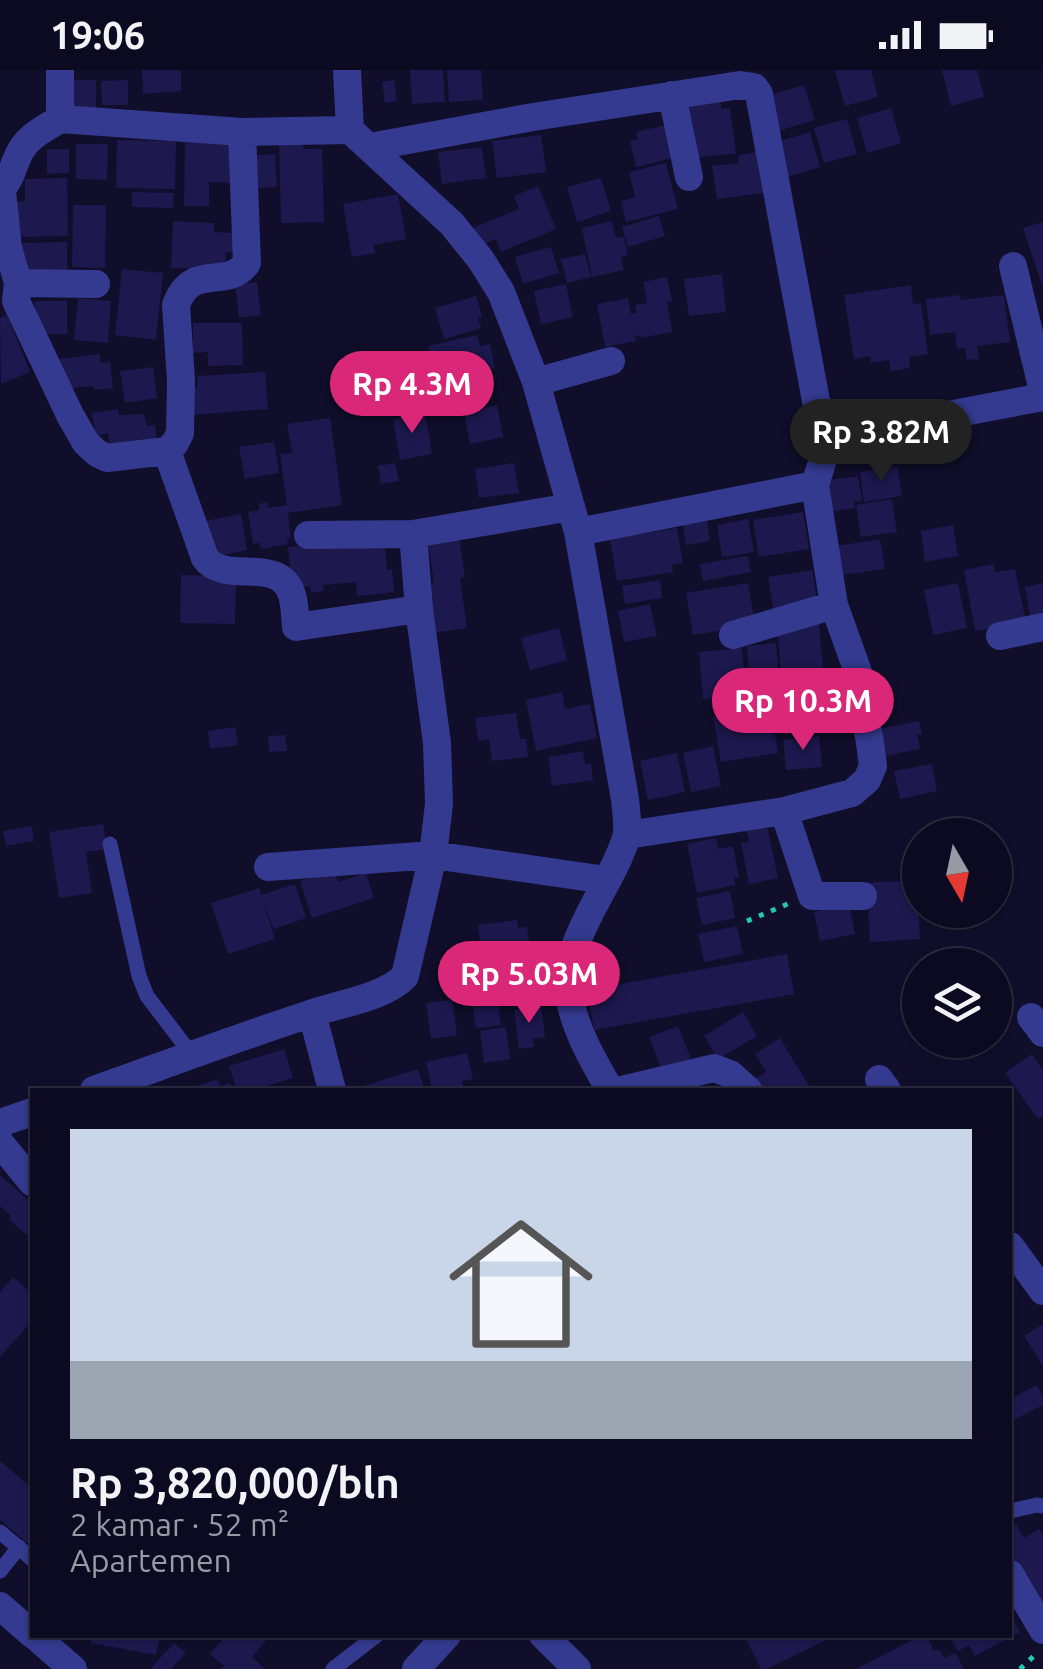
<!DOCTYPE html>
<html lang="id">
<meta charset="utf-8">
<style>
body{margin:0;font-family:Ubuntu,sans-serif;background:#151329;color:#f1f3f6;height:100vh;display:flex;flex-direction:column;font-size:38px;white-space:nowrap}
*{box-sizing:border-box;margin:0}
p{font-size:32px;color:#9a9aa5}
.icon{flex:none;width:55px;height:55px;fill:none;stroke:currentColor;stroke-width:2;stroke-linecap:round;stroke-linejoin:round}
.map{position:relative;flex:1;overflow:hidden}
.panel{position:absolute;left:30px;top:1018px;width:982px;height:550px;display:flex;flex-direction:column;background:#0c0a20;border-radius:0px;box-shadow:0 2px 8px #0004,0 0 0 2px #2c2b3e}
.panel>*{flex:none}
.needle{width:65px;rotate:171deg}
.controls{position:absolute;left:902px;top:748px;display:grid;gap:20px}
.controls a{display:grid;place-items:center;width:110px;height:110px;border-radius:50%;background:#0c0a20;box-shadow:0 2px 8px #0004,0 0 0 2px #2c2b3e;font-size:50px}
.price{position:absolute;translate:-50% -85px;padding:0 22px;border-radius:35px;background:#db2777;color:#fff;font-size:32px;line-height:65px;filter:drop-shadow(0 2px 5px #0008)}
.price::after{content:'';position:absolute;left:50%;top:60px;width:30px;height:22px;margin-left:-15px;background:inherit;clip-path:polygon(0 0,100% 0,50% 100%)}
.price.current{background:#222;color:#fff}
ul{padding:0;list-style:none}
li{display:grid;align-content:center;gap:20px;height:530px;padding:0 40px}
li+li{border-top:2px solid #2c2b3e}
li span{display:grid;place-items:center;height:310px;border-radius:0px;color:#555}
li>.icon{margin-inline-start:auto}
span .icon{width:180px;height:180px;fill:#fffc;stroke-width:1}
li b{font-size:42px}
.status{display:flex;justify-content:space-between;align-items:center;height:70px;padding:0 50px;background:#0c0a20;direction:ltr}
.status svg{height:28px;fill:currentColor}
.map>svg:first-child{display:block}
.building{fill:#1d184e}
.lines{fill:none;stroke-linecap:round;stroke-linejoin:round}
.path{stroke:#23c8ac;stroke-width:5;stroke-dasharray:5 8;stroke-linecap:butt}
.service{stroke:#343a8f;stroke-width:15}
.minor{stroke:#343a8f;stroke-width:28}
.tertiary{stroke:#343a8f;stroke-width:28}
</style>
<div class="status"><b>19:06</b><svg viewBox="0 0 49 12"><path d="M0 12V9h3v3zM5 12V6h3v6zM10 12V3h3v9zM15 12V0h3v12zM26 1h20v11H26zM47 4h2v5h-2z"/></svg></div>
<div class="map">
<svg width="1043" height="1599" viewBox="0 0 1043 1599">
<rect width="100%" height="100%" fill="#100e2b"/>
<path class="building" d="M 142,0 L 181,0 L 181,21 L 143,24 Z
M 410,0 L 443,0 L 445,32 L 412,34 Z
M 447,0 L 481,0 L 483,30 L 449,32 Z
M 839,0 L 871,0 L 878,27 L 845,36 L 835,1 Z
M 942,0 L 977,0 L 984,27 L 951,36 Z
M 64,10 L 96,10 L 96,41 L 64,41 Z
M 128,10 L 128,35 L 102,35 L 101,11 Z
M 394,10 L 397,31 L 385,33 L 382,12 Z
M 804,15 L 815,50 L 778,61 L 768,26 Z
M 720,30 L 722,39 L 730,38 L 736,83 L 695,88 L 688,35 Z
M 891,38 L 901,73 L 867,83 L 857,48 Z
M 847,49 L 857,84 L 824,93 L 814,58 Z
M 666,55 L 673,88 L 636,97 L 630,71 L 638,69 L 636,62 Z
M 810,62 L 820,97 L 787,107 L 777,72 Z
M 541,65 L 546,102 L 497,108 L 492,71 Z
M 185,69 L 234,70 L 233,113 L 209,112 L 209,136 L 184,136 Z
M 279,69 L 303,69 L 303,79 L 322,79 L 324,152 L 281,153 Z
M 117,70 L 176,71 L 175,119 L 116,118 Z
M 76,74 L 108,74 L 107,110 L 76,109 Z
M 482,77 L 486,108 L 442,114 L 438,82 Z
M 47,79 L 69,79 L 69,103 L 47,104 Z
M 757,82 L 763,123 L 717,129 L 712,96 L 739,93 L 739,85 Z
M 275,84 L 277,117 L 247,119 L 245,86 Z
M 666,93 L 678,139 L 626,152 L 621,131 L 635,127 L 629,102 Z
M 67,108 L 68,166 L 14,167 L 14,132 L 25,131 L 25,109 Z
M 601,108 L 611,141 L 577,152 L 567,117 Z
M 538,116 L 556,159 L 501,182 L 496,169 L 481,175 L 473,158 L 519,139 L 514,126 Z
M 132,122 L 174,123 L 173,138 L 132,137 Z
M 398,124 L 406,169 L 373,175 L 375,183 L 352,187 L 343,134 Z
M 73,135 L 106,135 L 105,198 L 72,197 Z
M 659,146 L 665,166 L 628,177 L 622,157 Z
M 173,151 L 214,153 L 214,162 L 235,163 L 234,183 L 226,182 L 225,199 L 171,198 Z
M 612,151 L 616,168 L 624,167 L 628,185 L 621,187 L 624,200 L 592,207 L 582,158 Z
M 1043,152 L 1043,215 L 1042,215 L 1023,158 Z
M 67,172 L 67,202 L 20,202 L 20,173 Z
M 551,177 L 559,203 L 523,214 L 515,187 Z
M 585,184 L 591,207 L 567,213 L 561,189 Z
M 122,199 L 163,203 L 156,270 L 115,265 Z
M 722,204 L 726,242 L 689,246 L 684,209 Z
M 667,207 L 672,231 L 667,232 L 672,262 L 641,268 L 641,265 L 635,266 L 636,271 L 605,277 L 597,234 L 628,228 L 631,244 L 637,243 L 635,235 L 647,233 L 643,212 Z
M 257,212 L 261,245 L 239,248 L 235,215 Z
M 566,214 L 573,247 L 541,254 L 534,221 Z
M 911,215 L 913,234 L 921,233 L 928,284 L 909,287 L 910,298 L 891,301 L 889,290 L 871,293 L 870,286 L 854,289 L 844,225 Z
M 960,225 L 961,230 L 1004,225 L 1010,272 L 977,276 L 979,289 L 967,290 L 965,278 L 957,279 L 955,262 L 930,265 L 926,229 Z
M 476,226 L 482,247 L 478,248 L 481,258 L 444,269 L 435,238 Z
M 78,228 L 111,231 L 108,273 L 74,270 Z
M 35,231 L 67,231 L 67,264 L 35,264 Z
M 7,245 L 30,302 L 1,314 L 0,248 Z
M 193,253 L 242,253 L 243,295 L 208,296 L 208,282 L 193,283 Z
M 477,265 L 480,276 L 490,274 L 495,298 L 485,300 L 487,311 L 437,322 L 428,276 Z
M 100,284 L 101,293 L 110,292 L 113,318 L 94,320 L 93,316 L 63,319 L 59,289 Z
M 349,295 L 368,295 L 369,321 L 350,322 Z
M 153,297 L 157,328 L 125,333 L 120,301 Z
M 265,302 L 268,339 L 189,345 L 188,318 L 198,317 L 197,306 Z
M 497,335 L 503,367 L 470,374 L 464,342 Z
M 118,339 L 119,345 L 144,344 L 147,356 L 155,355 L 158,375 L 111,382 L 108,363 L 96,366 L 92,343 Z
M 425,343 L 432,384 L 400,390 L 393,349 Z
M 330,348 L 342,435 L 288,443 L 291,468 L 287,468 L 288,474 L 261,479 L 260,473 L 253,474 L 248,442 L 259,440 L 259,434 L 267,432 L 268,438 L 287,435 L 280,384 L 292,383 L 287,354 Z
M 274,372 L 279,403 L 245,409 L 239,377 Z
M 395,393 L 399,411 L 381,414 L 378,396 Z
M 514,393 L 519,423 L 479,428 L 475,399 Z
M 897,396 L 902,426 L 864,432 L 860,402 Z
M 858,406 L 862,431 L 854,432 L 855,438 L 829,442 L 824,411 Z
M 892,429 L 897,462 L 861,467 L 856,435 Z
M 803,442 L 809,479 L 759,487 L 753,450 Z
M 706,443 L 710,471 L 686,475 L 682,446 Z
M 241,444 L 247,480 L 207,488 L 200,452 Z
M 748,449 L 754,482 L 722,487 L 717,455 Z
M 953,455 L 958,486 L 925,492 L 921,461 Z
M 677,458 L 683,493 L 672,495 L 673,502 L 617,511 L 610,469 Z
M 384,467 L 387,500 L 392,499 L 394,522 L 357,526 L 356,512 L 323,515 L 324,521 L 311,523 L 310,516 L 292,518 L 288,477 Z
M 459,467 L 465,508 L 460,509 L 467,558 L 431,563 L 424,514 L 434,513 L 428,472 Z
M 880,469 L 885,499 L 842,505 L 837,476 Z
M 748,486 L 751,502 L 703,511 L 700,494 Z
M 994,494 L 995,502 L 1015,499 L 1026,552 L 975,561 L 964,500 Z
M 812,500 L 818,536 L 774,543 L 768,507 Z
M 181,505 L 236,506 L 235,554 L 180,553 Z
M 660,510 L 662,528 L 625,534 L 622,516 Z
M 748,513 L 755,555 L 693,565 L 686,523 Z
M 958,513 L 967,558 L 933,565 L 924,520 Z
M 1043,513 L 1043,545 L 1030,547 L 1025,517 Z
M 650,534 L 657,566 L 624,572 L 618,541 Z
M 819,552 L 823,599 L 781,603 L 777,556 Z
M 559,558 L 567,590 L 530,600 L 521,568 Z
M 776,573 L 779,610 L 750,613 L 747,576 Z
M 742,578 L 746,625 L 703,629 L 699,582 Z
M 815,610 L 818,644 L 780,648 L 776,613 Z
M 562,622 L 565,639 L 590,634 L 597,668 L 536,681 L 526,630 Z
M 770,637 L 778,683 L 721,692 L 713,647 Z
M 516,643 L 520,669 L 526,669 L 528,687 L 492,691 L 489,669 L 478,671 L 475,648 Z
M 919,651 L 922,664 L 917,664 L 920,679 L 879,687 L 874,660 Z
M 235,657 L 238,675 L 210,679 L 208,661 Z
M 285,665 L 287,681 L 269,682 L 268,666 Z
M 819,666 L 822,697 L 786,700 L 783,670 Z
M 713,676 L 721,716 L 691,722 L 683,683 Z
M 583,681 L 585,694 L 591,693 L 593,710 L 552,716 L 548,687 Z
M 677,683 L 685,722 L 648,730 L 640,691 Z
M 932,694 L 937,721 L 900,729 L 894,701 Z
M 765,746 L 778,808 L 749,814 L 741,773 L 749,772 L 745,751 Z
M 103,754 L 107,779 L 86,782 L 92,823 L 59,828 L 49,762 Z
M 32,756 L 34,771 L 6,776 L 3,761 Z
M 716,768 L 718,779 L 733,776 L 739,807 L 734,808 L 735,815 L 697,823 L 687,774 Z
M 334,799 L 338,812 L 366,803 L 374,828 L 312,848 L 300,811 Z
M 917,810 L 920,869 L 870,872 L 867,813 Z
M 295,814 L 306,848 L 274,859 L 264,834 L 275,869 L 228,884 L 211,833 L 259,818 L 261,825 Z
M 730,821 L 735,848 L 702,855 L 696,828 Z
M 849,835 L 855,864 L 820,871 L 814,842 Z
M 517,850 L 518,858 L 527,857 L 535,913 L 504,917 L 504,922 L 487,924 L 478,855 Z
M 737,856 L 743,884 L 704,892 L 698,864 Z
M 787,884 L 794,924 L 594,960 L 587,920 Z
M 497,926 L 501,955 L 476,958 L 472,929 Z
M 452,930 L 457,965 L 431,969 L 426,933 Z
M 541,936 L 545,967 L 533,969 L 534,977 L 519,979 L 514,940 Z
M 743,942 L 757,966 L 718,989 L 704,966 Z
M 678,956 L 693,994 L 664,1006 L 649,967 Z
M 506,957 L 510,989 L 484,993 L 480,961 Z
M 780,968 L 809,1016 L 811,1015 L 814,1020 L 755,1020 L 750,1012 L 766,1002 L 755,984 Z
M 284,979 L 293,1008 L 252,1020 L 237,1020 L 229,996 Z
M 467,983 L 473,1009 L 462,1011 L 464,1020 L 432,1020 L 426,992 Z
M 1032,984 L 1043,1000 L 1043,1046 L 1038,1049 L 1005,1003 Z
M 418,999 L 425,1020 L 353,1020 L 353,1019 Z
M 218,1009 L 220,1016 L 230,1013 L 232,1020 L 183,1020 Z
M 0,1105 L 32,1133 L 32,1170 L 9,1149 L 11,1146 L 0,1136 Z
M 13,1207 L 32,1224 L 32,1251 L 0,1287 L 0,1222 Z
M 1043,1254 L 1043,1296 L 1024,1266 Z
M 1037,1315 L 1043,1327 L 1043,1335 L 1013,1350 L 1010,1345 L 1010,1329 Z
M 0,1391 L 32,1418 L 32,1473 L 31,1476 L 0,1450 Z
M 1016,1454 L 1024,1468 L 1039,1459 L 1043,1465 L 1043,1545 L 1010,1490 L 1010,1458 Z
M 1010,1543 L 1020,1562 L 975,1586 L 969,1575 L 958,1581 L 949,1565 L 1010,1565 Z
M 92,1565 L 160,1565 L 156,1585 L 91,1573 Z
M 226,1565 L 263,1565 L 267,1569 L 252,1587 L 265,1599 L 221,1599 L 224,1596 L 210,1584 Z
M 755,1565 L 824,1565 L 826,1570 L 767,1599 L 761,1599 L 746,1569 Z
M 922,1565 L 926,1565 L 934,1581 L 939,1579 L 944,1588 L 955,1583 L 964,1599 L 856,1599 Z
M 174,1573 L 186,1583 L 171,1599 L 150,1599 Z"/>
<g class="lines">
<path class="path" d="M 747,851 L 790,833
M 1020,1599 L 1036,1584"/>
<path class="service" d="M 110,774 L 139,906 L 147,926 L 192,985
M 1010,1441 L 1037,1435 L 1043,1436
M 0,1462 L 32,1489
M 0,1501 L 19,1477
M 333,1599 L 377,1565"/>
<path class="minor" d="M 60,0 L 60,49
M 672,25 L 689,107
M 370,77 L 533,47 L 740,15 L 754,17 L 759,24 L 816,331 L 839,372
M 0,121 C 10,111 12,99 18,86 C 26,67 44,59 60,49 L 242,62 L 350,60
M 2,121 L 8,178 L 18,213
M 1013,196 L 1043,321
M 96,214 L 18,213 L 16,231 L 70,345 L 86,373 L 97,383 L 107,388 L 167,381 L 175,373 L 180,363 L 181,311 L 176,235 C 192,191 226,221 247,193 L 242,62
M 536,312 L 611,291
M 167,381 L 205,488 C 226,516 279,484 292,525 C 295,535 295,547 296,557 L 419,539 L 413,464
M 308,465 L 413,464 L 571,437
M 733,565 L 834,535
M 1000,566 L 1043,557
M 784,741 L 812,826 L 863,826
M 627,765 L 784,741 L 852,723 L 867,710 L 873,696 L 870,673 L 858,602 L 834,535 L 815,415
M 268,797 L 433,785 L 606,810
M 312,943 L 332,1020
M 1031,947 L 1043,963
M 879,1009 L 887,1020
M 94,1020 C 167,994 239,967 313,943 C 339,934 386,927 405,906 L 433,785 L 439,734 L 437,673 L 419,539
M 621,1020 L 714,998 L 730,1004 L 748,1020
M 0,1053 L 32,1042
M 0,1073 L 32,1112
M 1010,1176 L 1043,1221
M 543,1565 L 577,1599
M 416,1599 L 447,1565"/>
<path class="tertiary" d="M 347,0 L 350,60 L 452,154 L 481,190 L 501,222 L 536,312 L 578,462 L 625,729 C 626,741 629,757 626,768 C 609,823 557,873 571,935 C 578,965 595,994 610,1020
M 578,462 L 815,415 L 824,386 L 854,359 L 891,350 L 948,345 L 1043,327
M 1010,1504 L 1043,1560
M 0,1536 L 32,1564
M 34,1565 L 73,1599"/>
</g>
</svg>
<div class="controls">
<a><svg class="needle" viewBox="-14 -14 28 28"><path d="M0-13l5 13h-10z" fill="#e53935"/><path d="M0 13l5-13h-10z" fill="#9a9aa5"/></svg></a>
<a><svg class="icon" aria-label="layers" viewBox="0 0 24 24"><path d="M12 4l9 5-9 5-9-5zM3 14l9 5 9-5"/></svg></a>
</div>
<b class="price" style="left:412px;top:366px">Rp 4.3M</b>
<b class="price current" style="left:881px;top:414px">Rp 3.82M</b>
<b class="price" style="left:803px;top:683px">Rp 10.3M</b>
<b class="price" style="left:529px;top:956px">Rp 5.03M</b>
<section class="panel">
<ul>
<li><span style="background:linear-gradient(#c9d6e8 75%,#9aa5b1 0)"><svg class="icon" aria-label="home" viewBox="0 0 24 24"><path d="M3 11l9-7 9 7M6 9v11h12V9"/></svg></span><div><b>Rp 3,820,000/bln</b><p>2 kamar · 52 m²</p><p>Apartemen</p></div></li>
</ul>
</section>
</div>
